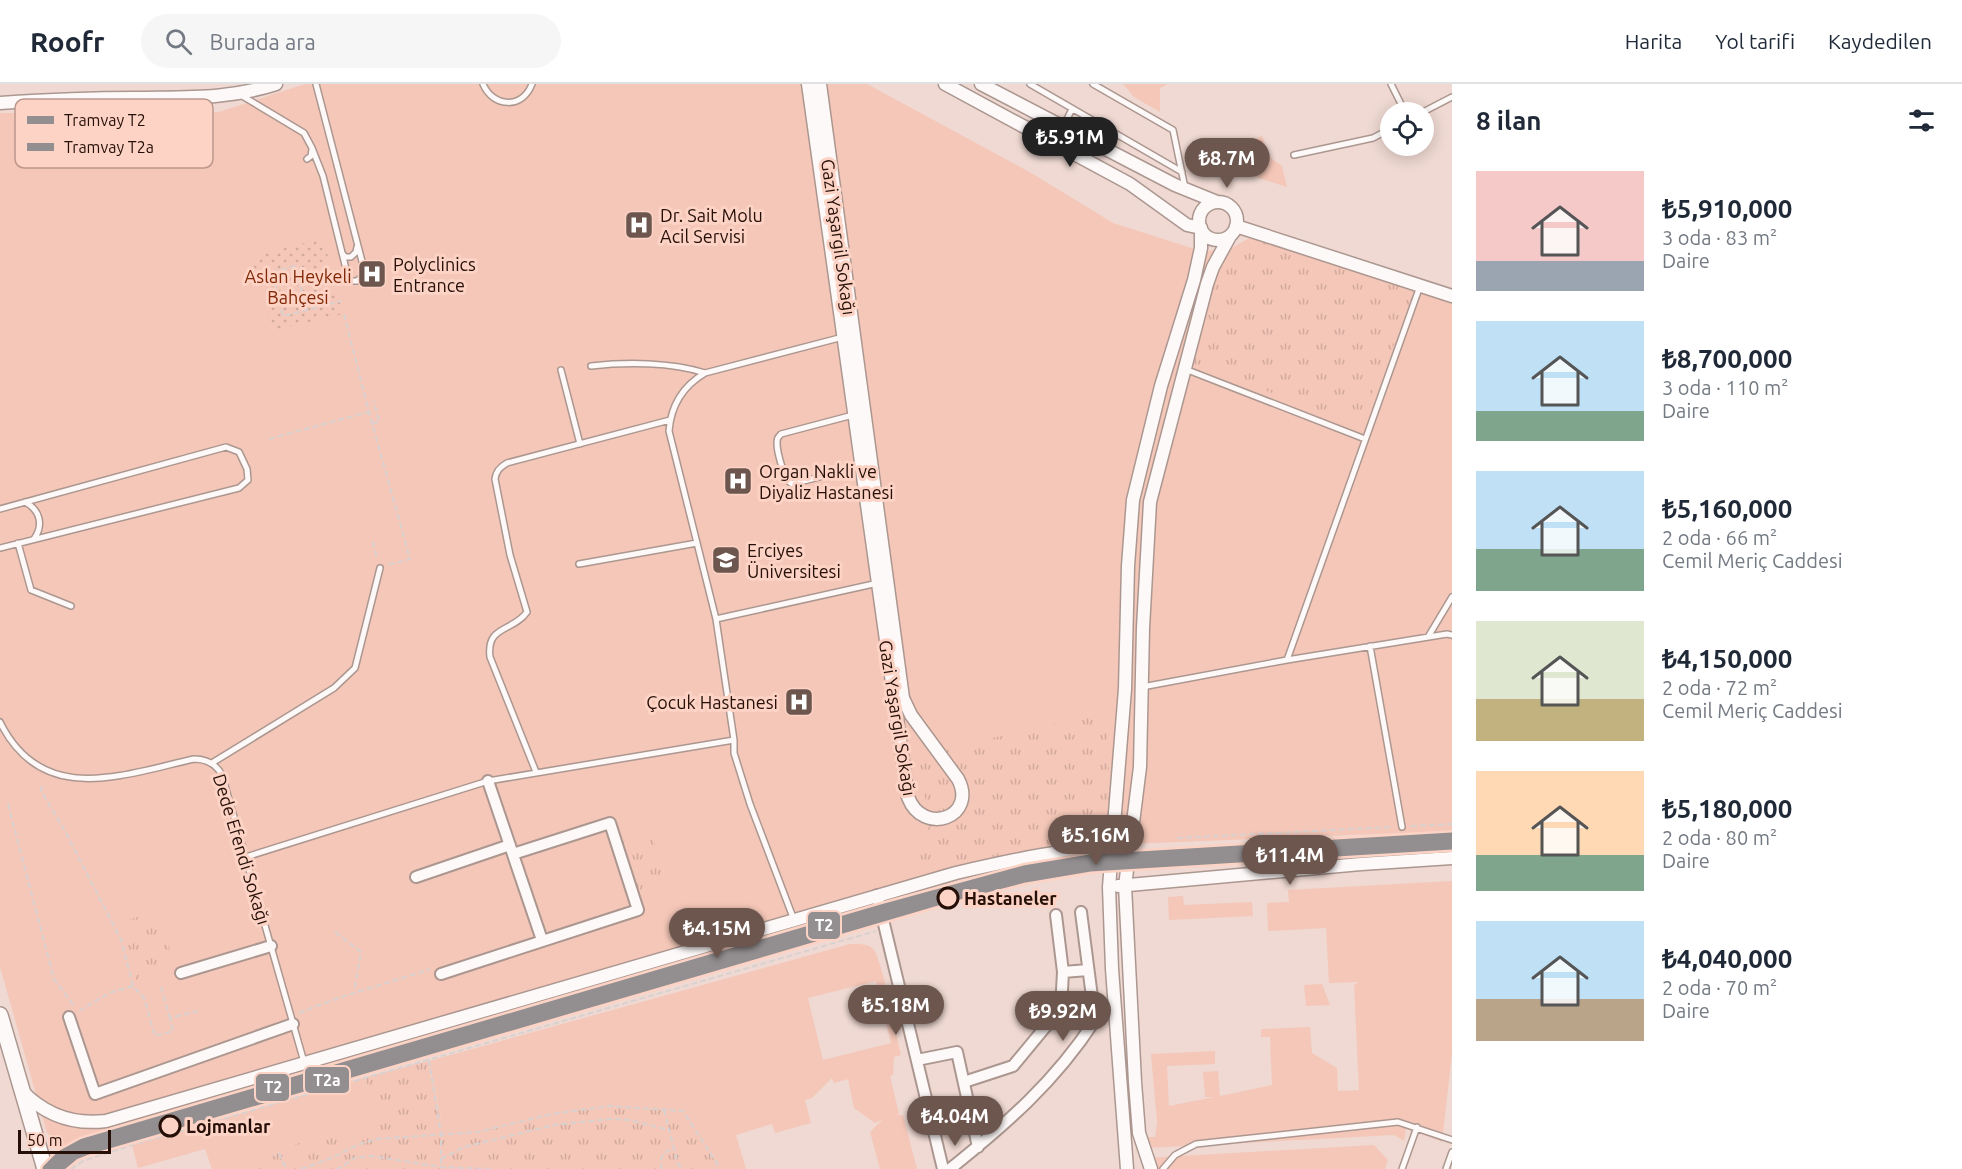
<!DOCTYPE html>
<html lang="tr">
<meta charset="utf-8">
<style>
body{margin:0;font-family:Ubuntu,sans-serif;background:#f6f6f7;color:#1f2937;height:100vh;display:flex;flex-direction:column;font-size:22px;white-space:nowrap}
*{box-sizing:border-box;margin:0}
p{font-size:20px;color:#747a83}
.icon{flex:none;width:33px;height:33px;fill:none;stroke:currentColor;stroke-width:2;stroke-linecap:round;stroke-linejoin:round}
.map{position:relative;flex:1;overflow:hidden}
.drawer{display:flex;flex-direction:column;background:#fff;width:510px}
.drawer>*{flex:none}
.tools{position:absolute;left:1380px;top:18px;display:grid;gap:12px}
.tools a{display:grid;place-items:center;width:54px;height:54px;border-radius:50%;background:#fff;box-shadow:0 3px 15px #0003;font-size:30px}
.scale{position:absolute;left:18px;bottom:15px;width:93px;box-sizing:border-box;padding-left:6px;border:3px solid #260f07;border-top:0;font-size:16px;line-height:21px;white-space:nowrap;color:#260f07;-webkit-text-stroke:4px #fcd3c5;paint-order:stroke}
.price{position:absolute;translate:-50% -51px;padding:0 14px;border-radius:21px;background:#6c564e;color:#fff;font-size:20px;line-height:39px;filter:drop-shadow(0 2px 3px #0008)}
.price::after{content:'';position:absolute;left:50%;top:36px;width:18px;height:14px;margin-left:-9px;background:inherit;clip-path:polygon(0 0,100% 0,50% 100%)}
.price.selected{background:#222;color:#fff}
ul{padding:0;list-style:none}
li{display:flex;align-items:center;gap:18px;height:150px;padding:0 24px}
li span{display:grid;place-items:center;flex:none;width:168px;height:120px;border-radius:0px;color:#555}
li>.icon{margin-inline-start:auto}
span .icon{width:72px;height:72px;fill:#fffc;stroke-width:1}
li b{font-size:26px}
h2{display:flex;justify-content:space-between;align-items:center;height:72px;padding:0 24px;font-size:26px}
header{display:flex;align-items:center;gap:36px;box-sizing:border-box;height:84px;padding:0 30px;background:#fff;border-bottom:2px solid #e0e1e3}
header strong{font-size:28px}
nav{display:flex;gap:33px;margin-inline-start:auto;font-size:21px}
.search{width:420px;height:54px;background:#f6f6f7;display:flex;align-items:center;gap:15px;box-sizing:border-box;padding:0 21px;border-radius:33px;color:#747a83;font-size:22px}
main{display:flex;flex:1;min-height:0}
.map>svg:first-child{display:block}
.grass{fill:#f4c7b8;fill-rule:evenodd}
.park{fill:url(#park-tufts)}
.garden{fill:url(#garden-dots)}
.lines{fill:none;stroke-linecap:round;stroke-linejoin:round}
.service-casing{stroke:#ac9790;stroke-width:8}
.minor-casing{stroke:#ac9790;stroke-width:14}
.tertiary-casing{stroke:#ac9790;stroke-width:15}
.primary-casing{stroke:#ac9790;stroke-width:18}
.path{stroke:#d9d1cf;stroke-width:2;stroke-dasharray:6 3;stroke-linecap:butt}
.service{stroke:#fdf9f8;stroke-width:5}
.minor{stroke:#fdf9f8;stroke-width:10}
.tertiary{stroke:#fdf9f8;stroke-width:12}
.primary{stroke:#fdf9f8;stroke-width:15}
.tram-1-casing{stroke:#fcd3c5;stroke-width:14}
.tram-2-casing{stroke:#fcd3c5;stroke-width:14}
.tram-1{stroke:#938e8f;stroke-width:9}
.tram-2{stroke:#938e8f;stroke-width:9}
.stop-dot{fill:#fcd3c5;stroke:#260f07;stroke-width:3}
.labels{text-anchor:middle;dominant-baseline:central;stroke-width:6;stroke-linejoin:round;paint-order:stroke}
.poi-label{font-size:18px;fill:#260f07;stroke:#fcd3c5;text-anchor:start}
.street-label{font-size:18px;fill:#260f07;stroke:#fcd3c5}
.park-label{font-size:18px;fill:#812906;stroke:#fcd3c5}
.stop-label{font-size:18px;font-weight:bold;fill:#260f07;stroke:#fcd3c5;text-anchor:start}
.key{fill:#fcd3c5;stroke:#bc988c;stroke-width:1.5}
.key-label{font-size:16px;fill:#260f07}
.line-badge{stroke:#fcd3c5;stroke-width:2}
.badge-label{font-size:16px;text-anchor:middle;font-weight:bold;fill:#fff}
</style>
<header>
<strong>Roofr</strong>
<div class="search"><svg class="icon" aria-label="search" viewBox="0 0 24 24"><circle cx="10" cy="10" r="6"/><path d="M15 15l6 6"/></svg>Burada ara</div>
<nav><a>Harita</a><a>Yol tarifi</a><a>Kaydedilen</a></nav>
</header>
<main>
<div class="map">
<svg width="1452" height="1085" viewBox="0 0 1452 1085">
<defs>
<pattern id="park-tufts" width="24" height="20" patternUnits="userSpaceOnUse" patternTransform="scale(1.5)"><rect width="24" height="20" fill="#f4c7b8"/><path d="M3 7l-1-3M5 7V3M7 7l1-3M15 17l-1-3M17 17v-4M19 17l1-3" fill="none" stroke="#d1aa9d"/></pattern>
<pattern id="garden-dots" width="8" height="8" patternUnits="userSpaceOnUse" patternTransform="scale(1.5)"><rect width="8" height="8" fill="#f4c7b8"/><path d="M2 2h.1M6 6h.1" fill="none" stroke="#d1aa9d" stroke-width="1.8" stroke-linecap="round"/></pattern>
</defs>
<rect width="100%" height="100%" fill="#efd9d2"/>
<path class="grass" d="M 305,0 L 867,0 L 1033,90 L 1113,139 L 1201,167 L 1228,166 L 1259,149 L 1452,214 L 1452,747 L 1104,761 L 924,797 L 65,1063 L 47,1049 L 0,883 L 0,29 L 219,28 Z
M 1123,0 L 1168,0 L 1160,4 L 1160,28 L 1134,13 Z
M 1262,52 L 1271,74 L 1282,82 L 1287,103 L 1210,78 L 1226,66 Z
M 1452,797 L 1452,969 L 1442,1058 L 1406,1044 L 1404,1057 L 1394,1051 L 1146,1064 L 1146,1053 L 1155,1053 L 1157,1038 L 1151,970 L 1215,967 L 1215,980 L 1167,982 L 1169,1022 L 1214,1013 L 1205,1013 L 1203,988 L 1218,987 L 1220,1012 L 1272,1001 L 1270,953 L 1261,953 L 1261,945 L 1310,943 L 1312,969 L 1337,984 L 1338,1007 L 1359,1006 L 1354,901 L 1359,898 L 1329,899 L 1326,844 L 1268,847 L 1267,819 L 1289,818 L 1288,806 Z
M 1183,812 L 1184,821 L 1252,818 L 1253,832 L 1169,836 L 1168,813 Z
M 850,860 C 858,860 867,859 873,865 C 883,876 896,952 901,971 L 894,973 L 893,991 L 890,992 L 899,1030 L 897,1031 L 903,1031 L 917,1085 L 880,1085 L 870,1048 L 883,1035 L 875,1039 L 854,1024 L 848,995 L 834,999 L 832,994 L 812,1014 L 805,1016 L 811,1039 L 775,1049 L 772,1040 L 736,1051 L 746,1085 L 714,1085 L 675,1026 L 609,1022 L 552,1030 L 478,1048 L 444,1051 L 429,977 ZM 876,897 L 891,959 L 823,976 L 808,914 Z
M 1322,900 L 1330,921 L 1306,922 L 1304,901 Z
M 366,993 L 375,1040 L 292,1061 L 250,1085 L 212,1085 L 205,1065 L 138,1084 L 132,1061 Z
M 1374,1061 L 1388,1076 L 1385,1085 L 1147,1085 L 1146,1074 Z"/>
<path class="park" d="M 1259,149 L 1420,202 L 1358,341 L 1191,279 L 1220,183 L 1228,166 Z
M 1107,629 L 1111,746 L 1104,761 L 924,797 L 918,756 L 930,742 L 918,670 Z
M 651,749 L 668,796 L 637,807 L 621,758 Z
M 160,826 L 172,874 L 156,898 L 138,903 L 125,854 L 118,839 Z
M 428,977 L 444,1051 L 478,1048 L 552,1030 L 609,1022 L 675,1026 L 683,1027 L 718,1081 L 718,1085 L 250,1085 L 292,1061 L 375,1040 L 366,993 Z"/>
<path class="garden" d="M 323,154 L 343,230 L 271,247 L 268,235 L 272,234 L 271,230 L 268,231 L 257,191 L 261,190 L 260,185 L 255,186 L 252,173 Z"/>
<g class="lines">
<g class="service-casing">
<path id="service" d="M 483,0 C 493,24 523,25 532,0
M 1030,0 L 1182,88
M 1093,0 L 1173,46 L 1185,104
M 1391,0 L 1405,28
M 239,10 L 304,49 L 312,64 L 323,92 L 348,193 L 351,197 L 357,197 L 364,191 L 364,185 L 316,0
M 1423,28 L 1452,13
M 1064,41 L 1072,25
M 1294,71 L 1373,54 L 1390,45
M 307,75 L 311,72 L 312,65
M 342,169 L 345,173 L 351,173 L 356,168 L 357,163
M 591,282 C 626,278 671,278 705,289
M 1185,285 L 1365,355
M 561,286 L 580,360
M 853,331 L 781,350 C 778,354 777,353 777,359 C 777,368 784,396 792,400 L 862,382
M 25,418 C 40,426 44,441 34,455
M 0,425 L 226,363 L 239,368 L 247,385 L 248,396 L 239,404 L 0,464
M 18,459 L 31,506 L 71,522
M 579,480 L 697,459
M 716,535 L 878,499
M 1428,553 L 1452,513
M 1370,562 L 1402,743
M 1287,576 L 1420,202
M 1142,603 L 1287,576 L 1447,550 L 1452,551
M 0,638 C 42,723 122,691 194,675 C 207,675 216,680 222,691 L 304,978
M 212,679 L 334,604 L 355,584 L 380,484
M 536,688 L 490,573 C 486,541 513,548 527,528 L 510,471 L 495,395 C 496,387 500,383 507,379 L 670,336
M 246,773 L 488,697 L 734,656
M 794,836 L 750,720 L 734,669 L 734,656 L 716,535 L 669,347 C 671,321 683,302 705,289 L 843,253
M 1163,1085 L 1175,1071 L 1196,1060 L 1398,1038 L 1452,1056
M 1402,1085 L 1417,1043
M 1446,1085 L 1452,1068"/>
</g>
<g class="minor-casing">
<path id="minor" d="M 488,697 L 542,856
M 416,793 L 510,761
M 877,811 L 943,1085
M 1063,888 L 1088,886
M 181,889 L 271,862
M 441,890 L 638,826 L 610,739 L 513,770
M 69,933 L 95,1010 L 293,940
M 917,976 L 957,968 L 978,1063
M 964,998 L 1013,982 L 1061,924 L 1063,888 L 1056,831
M 950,1085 C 1006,1040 1055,998 1095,936 L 1081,828"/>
</g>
<g class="tertiary-casing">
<path id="tertiary" d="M 808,0 L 908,713 C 923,753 978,733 958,695 L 911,631 L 903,614 L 820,0
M 945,0 L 1130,100 L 1187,141 L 1201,144 L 1201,164 L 1194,196 L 1161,302 L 1133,416 L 1128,482 L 1125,605 L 1109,803 L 1112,885 L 1127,1085
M 981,0 L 1175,101 L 1217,118
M 0,19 C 45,16 89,14 134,14 C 185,13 226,16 276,0
M1199 137a19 19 0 1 1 38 0a19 19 0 1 1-38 0Z
M 1236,142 L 1452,212
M 1118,802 L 1361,780 L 1452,774
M 22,1007 C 45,1031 73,1041 106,1037 L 956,789 C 1016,775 1067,764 1129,762
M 1151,1085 L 1139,1049 L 1135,998 L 1125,802 L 1140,683 L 1143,544 L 1150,418 L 1207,200 L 1213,183 L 1230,152"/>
</g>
<g class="primary-casing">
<path id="primary" d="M 0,931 L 45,1085"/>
</g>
<path class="path" d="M 307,226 L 295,182 L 272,188 L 283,232 L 341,217
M 344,230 L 369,328 L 410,475 L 388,481
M 372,340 L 379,338 L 374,317
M 269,355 L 368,328
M 373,458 L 377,475
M 42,702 L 41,707 L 65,747 L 122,858 L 133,902 L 144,914 L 155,952 L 173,947 L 170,934 L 198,927
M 8,720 L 54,895 L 75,923
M 1411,742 L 1452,740
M 1177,754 L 1393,743
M 335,848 L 361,868 L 355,903 L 360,908
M 161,903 L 170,934
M 79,927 L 109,909 L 133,902
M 299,929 C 342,911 386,900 430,885
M 429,976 L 441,1050 L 441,1082
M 664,1026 L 678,1080 L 683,1085
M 279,1069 L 286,1085
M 441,1075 L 464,1063 L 554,1041 L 610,1035 L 629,1036 L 669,1046
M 71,1085 L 83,1077 L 132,1061 L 876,847
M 301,1085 L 332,1074 L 357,1061 L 376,1055 L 478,1048 L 552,1030 L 609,1022 L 683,1027 L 718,1081 L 718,1085
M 336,1085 L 342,1083 L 354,1074 L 372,1072 L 441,1083 L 491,1085
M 662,1085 L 660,1078 L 664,1069 L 673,1065"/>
<use href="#service" class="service"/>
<use href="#minor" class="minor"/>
<use href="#tertiary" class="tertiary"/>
<use href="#primary" class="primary"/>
<g class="tram-1-casing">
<path id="tram-1" d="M 47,1085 L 61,1071 L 83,1059 L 881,825 L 1024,786 L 1090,775 L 1452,753"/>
</g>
<g class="tram-2-casing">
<path id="tram-2" d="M 58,1085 L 75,1071 L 85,1067 L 948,814 L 1025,794 L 1090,783 L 1452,761"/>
</g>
<use href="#tram-1" class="tram-1"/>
<use href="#tram-2" class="tram-2"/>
</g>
<defs>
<g id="hospital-square" transform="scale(1.5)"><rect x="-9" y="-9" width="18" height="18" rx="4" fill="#6c564e" stroke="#fcd3c5"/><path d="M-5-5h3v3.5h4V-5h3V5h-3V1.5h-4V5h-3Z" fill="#fff"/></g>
<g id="university-square" transform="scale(1.5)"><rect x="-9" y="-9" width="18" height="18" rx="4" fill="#6c564e" stroke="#fcd3c5"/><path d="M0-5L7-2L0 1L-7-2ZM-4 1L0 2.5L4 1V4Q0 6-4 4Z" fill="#fff"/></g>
</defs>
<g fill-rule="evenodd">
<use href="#hospital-square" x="639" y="141"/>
<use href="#hospital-square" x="372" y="190"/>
<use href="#hospital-square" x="738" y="397"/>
<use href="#university-square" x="726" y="476"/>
<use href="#hospital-square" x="799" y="618"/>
</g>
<g class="stop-dot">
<circle cx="948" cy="814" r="10"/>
<circle cx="170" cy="1042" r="10"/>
</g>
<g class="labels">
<g class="poi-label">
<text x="660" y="131">Dr. Sait Molu<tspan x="660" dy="21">Acil Servisi</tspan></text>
<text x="393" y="180">Polyclinics<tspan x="393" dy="21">Entrance</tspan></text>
<text x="759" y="387">Organ Nakli ve<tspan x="759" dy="21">Diyaliz Hastanesi</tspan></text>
<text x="747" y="466">Erciyes<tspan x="747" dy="21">Üniversitesi</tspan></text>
<text x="778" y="618" text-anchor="end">Çocuk Hastanesi</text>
</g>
<g class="street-label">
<text transform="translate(839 153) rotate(82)">Gazi Yaşargil Sokağı</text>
<text transform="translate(898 634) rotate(81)">Gazi Yaşargil Sokağı</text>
<text transform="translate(242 765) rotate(73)">Dede Efendi Sokağı</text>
</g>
<g class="park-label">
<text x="298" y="192">Aslan Heykeli<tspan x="298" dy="21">Bahçesi</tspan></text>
</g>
<g class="stop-label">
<text x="964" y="814">Hastaneler</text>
<text x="186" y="1042">Lojmanlar</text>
</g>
</g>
<rect x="15" y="15" width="198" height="69" rx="9" class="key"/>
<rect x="27" y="32" width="27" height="8" fill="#938e8f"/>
<rect x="27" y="59" width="27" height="8" fill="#938e8f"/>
<g class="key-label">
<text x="64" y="42">Tramvay T2</text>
<text x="64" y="69">Tramvay T2a</text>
</g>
<g class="line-badge">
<rect x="807" y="827" width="34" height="29" rx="6" fill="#938e8f"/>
<rect x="304" y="982" width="46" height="28" rx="6" fill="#938e8f"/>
<rect x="255" y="989" width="35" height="29" rx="6" fill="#938e8f"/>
</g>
<g class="badge-label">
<text x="824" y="847">T2</text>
<text x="327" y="1002">T2a</text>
<text x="273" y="1009">T2</text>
</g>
</svg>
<div class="tools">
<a><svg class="icon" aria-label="locate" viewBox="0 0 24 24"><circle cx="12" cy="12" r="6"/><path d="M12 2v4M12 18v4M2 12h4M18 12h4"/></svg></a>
</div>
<div class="scale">50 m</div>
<b class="price selected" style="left:1070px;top:84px">₺5.91M</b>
<b class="price" style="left:1227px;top:105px">₺8.7M</b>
<b class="price" style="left:1096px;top:782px">₺5.16M</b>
<b class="price" style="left:1290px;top:802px">₺11.4M</b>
<b class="price" style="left:717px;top:875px">₺4.15M</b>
<b class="price" style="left:896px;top:952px">₺5.18M</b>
<b class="price" style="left:1063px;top:958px">₺9.92M</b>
<b class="price" style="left:955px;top:1063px">₺4.04M</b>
</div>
<section class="drawer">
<h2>8 ilan<svg class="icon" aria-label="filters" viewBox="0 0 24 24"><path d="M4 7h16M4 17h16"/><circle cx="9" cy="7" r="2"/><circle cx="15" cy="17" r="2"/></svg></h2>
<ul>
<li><span style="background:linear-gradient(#f6c9c9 75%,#9aa5b1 0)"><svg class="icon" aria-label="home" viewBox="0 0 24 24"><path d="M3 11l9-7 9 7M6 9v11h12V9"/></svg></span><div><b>₺5,910,000</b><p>3 oda · 83 m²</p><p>Daire</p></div></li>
<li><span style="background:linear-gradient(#bfe0f5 75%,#7fa58c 0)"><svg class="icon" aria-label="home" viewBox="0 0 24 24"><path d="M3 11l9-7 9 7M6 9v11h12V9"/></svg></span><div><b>₺8,700,000</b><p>3 oda · 110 m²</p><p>Daire</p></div></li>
<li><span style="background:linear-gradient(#bfe0f5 65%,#7fa58c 0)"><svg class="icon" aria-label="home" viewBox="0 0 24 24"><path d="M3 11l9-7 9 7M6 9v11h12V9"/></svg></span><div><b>₺5,160,000</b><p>2 oda · 66 m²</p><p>Cemil Meriç Caddesi</p></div></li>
<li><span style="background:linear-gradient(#dfe7d0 65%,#c2b280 0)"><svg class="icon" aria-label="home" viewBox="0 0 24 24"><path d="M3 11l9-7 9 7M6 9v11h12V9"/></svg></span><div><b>₺4,150,000</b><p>2 oda · 72 m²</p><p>Cemil Meriç Caddesi</p></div></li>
<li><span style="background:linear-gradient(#ffd9b3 70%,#7fa58c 0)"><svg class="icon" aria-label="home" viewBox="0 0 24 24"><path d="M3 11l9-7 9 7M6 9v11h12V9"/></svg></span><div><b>₺5,180,000</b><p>2 oda · 80 m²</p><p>Daire</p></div></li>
<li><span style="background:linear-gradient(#bfe0f5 65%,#b9a48a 0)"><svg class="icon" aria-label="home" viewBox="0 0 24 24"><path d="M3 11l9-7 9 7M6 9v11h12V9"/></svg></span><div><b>₺4,040,000</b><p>2 oda · 70 m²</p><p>Daire</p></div></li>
</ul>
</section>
</main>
